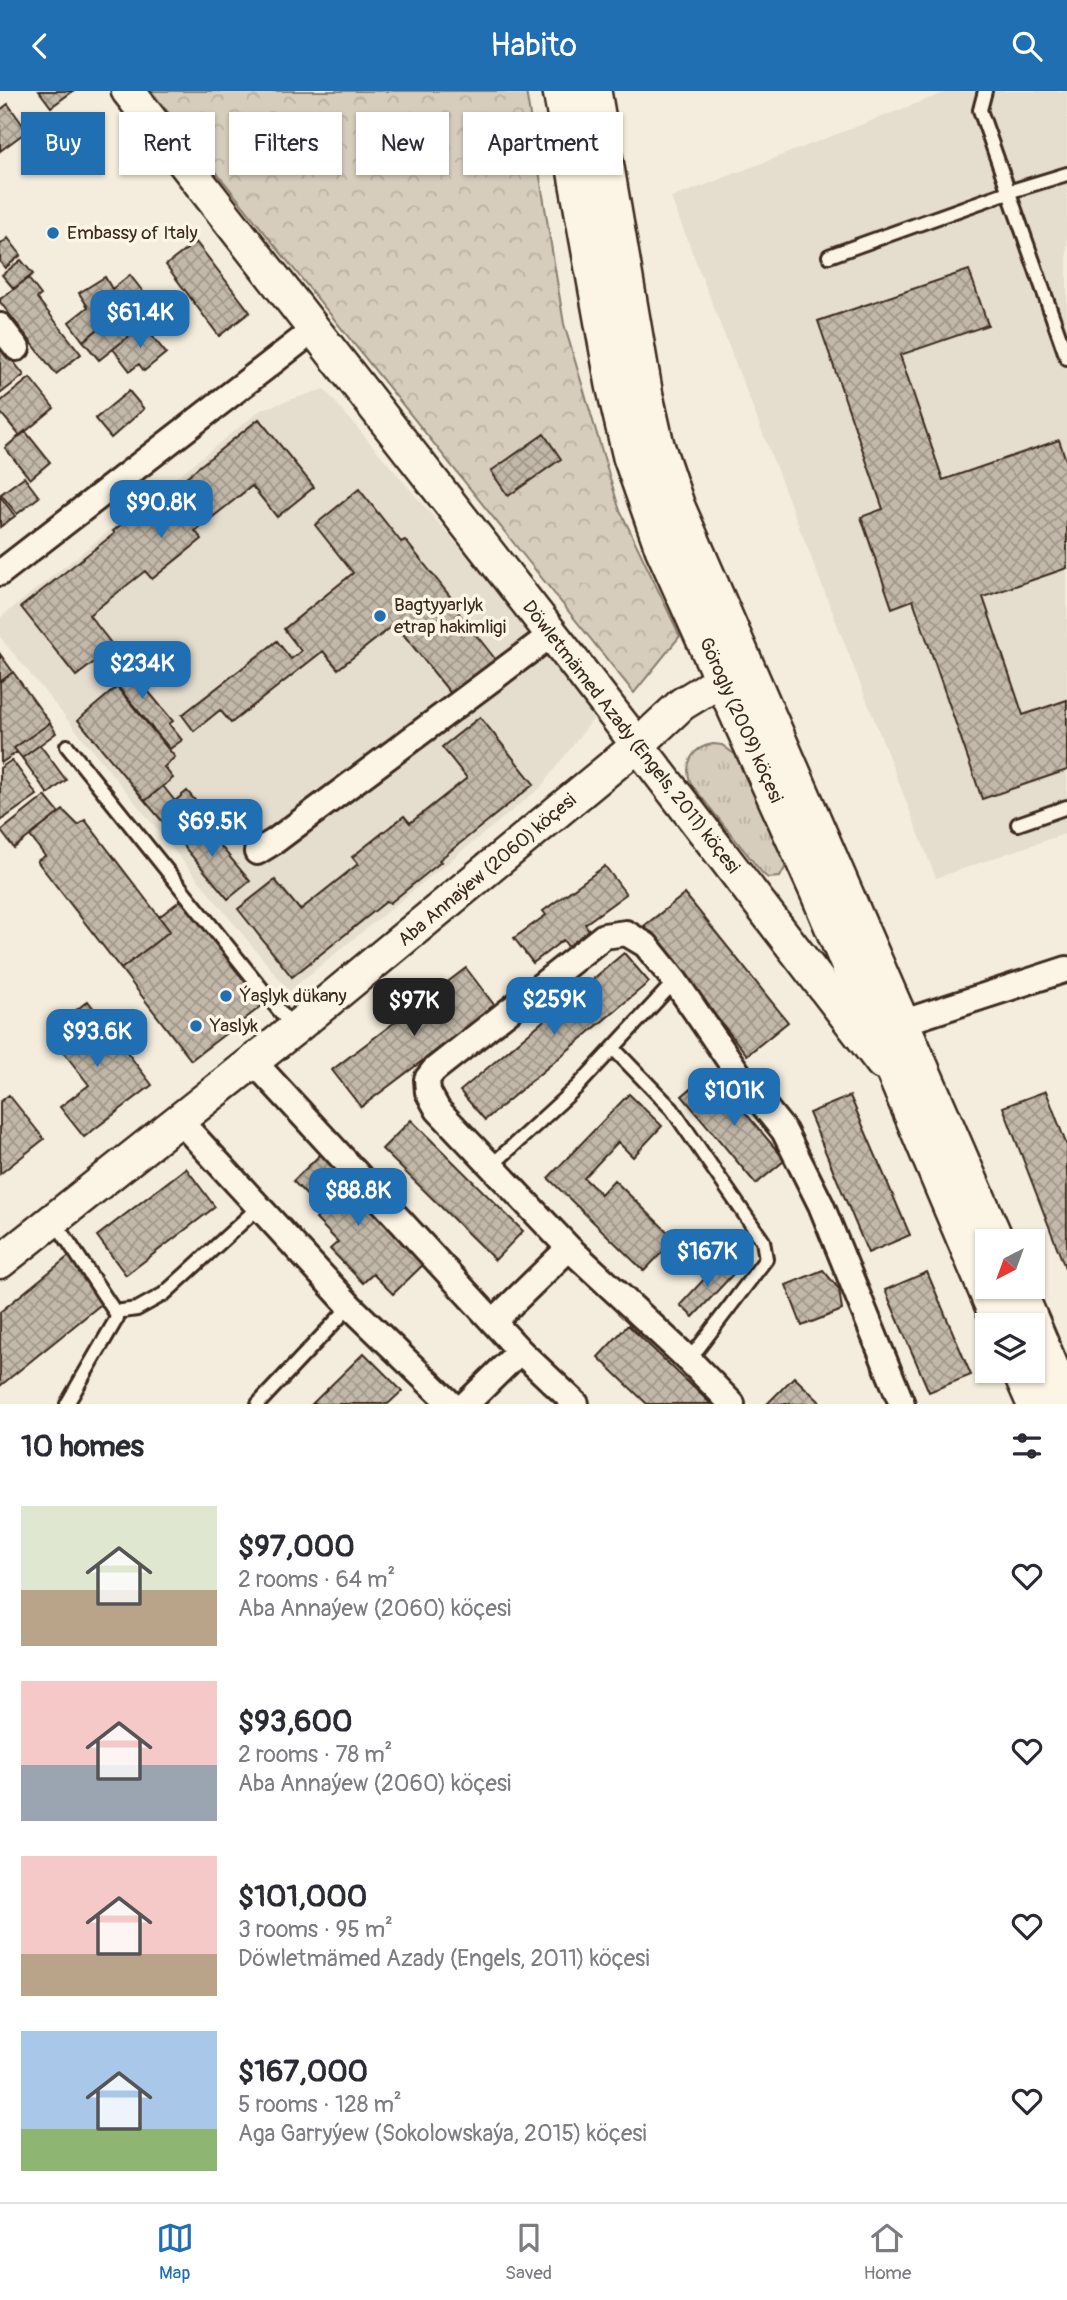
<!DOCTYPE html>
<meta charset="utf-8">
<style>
body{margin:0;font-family:Pangolin,sans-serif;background:#f7f7f7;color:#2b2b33;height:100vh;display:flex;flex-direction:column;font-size:26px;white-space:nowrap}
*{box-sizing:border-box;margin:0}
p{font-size:23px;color:#7c7c81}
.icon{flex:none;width:38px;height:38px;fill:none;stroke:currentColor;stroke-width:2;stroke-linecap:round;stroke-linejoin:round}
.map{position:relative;height:1313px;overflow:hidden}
.details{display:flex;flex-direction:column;background:#fff;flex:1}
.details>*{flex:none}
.banner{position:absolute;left:21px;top:21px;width:700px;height:63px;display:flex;gap:14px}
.needle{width:46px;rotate:221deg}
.controls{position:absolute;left:975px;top:1138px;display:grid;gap:14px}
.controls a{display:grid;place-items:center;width:70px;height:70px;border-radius:0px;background:#fff;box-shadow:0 2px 5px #0004;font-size:35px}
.price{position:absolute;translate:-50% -60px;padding:0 16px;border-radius:14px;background:#1f6fb2;color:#fff;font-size:23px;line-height:46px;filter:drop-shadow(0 2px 4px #0008)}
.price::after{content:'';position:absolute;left:50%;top:42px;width:21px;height:16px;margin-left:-10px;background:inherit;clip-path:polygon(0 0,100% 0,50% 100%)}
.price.selected{background:#222;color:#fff}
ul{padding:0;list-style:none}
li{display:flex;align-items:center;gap:21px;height:175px;padding:0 21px}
li span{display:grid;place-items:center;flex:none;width:196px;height:140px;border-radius:0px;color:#555}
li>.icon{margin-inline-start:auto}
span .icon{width:84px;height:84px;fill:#fffc;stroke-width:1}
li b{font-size:30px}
h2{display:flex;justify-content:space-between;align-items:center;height:84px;padding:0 21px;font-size:30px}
.pill{padding:0 24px;border-radius:0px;background:#fff;box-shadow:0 2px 5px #0004;font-size:24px;line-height:63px}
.pill.selected{background:#1f6fb2;color:#fff}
header{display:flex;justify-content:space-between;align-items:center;height:91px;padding:0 21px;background:#1f6fb2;color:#fff;font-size:32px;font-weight:600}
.dock{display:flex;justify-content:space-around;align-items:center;height:98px;border-top:2px solid #e1e1e2;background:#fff;font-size:19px;color:#7c7c81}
.dock a{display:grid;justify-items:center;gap:4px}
.dock .selected{color:#1f6fb2}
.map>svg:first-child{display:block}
.built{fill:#e5ddce}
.grass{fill:url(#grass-tufts);stroke:#887c6e;stroke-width:2}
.park{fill:url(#park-crowns);stroke:#887c6e;stroke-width:2}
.building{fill:url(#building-cross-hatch);stroke:#3b2a1e;stroke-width:2}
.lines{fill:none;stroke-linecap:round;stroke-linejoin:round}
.service-casing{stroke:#3b2a1e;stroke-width:18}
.minor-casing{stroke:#3b2a1e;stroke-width:30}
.tertiary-casing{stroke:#3b2a1e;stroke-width:37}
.secondary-casing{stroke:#3b2a1e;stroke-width:40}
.service{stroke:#fcf5e5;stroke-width:12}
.minor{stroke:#fcf5e5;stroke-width:24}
.tertiary{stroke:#fcf5e5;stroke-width:32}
.secondary{stroke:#fcf5e5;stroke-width:35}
.poi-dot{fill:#1f6fb2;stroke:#fcf5e5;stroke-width:2.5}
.labels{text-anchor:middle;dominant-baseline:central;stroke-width:7;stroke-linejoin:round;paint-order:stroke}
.poi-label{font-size:19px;fill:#3b2a1e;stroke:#fcf5e5;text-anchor:start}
.street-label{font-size:19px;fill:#3b2a1e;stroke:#fcf5e5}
</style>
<header><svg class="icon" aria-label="back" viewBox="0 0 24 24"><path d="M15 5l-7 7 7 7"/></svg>Habito<svg class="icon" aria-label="search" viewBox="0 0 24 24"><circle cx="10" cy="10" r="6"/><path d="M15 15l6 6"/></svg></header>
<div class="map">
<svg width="1067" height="1313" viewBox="0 0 1067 1313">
<defs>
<pattern id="grass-tufts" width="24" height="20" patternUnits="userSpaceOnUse" patternTransform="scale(1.75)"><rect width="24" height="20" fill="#d6cdbd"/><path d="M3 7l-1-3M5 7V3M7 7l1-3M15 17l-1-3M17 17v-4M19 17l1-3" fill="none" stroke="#b9b0a2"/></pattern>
<pattern id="park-crowns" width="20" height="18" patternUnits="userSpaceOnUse" patternTransform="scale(1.75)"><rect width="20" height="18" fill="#d6cdbd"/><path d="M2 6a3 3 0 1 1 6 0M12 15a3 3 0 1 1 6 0" fill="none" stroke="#b9b0a2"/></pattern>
<pattern id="building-cross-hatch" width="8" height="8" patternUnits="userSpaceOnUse" patternTransform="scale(1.75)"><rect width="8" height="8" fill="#c3b9aa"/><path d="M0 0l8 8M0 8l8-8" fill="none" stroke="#a0978a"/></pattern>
</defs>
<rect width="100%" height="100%" fill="#f4eddd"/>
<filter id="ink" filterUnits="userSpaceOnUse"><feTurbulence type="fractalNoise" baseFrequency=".0143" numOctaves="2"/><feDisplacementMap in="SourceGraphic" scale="14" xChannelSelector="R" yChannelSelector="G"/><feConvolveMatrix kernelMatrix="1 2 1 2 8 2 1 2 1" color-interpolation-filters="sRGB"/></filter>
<g filter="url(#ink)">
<path class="built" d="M 949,0 L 1067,0 L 1067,742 L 936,787 L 671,107 Z
M 324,298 L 560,573 L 597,623 L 540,697 L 289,900 L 0,546 L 0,527 L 262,318 Z"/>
<path class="grass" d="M 713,653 L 722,654 L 737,665 L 784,769 L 786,775 L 780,786 L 768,787 L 763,783 L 691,693 C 683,673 692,656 713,653 Z"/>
<path class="park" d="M 151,0 L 526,0 L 564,233 L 619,417 L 680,545 L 634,602 Z"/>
<path class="building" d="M 39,0 L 73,0 L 51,16 Z
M 8,13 L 27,40 L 0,60 L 0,19 Z
M 8,147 L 21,164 L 5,177 L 0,171 L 0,154 Z
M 196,151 L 250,221 L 219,245 L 166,174 Z
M 21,169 L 33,183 L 14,198 L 2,184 Z
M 969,179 L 988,234 L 900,264 L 943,389 L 1059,349 L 1067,372 L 1067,477 L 983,506 L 1023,624 L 1067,609 L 1067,679 L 982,708 L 913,509 L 892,517 L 861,426 L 883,418 L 818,230 Z
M 130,184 L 144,202 L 83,250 L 69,231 L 88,216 L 79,202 L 105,186 L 112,198 Z
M 28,187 L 41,204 L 37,207 L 81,263 L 56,283 L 0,211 L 0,208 Z
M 136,208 L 151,228 L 99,269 L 83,250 Z
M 143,234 L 166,262 L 144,280 L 139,273 L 130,280 L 113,258 Z
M 2,256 L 24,284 L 0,303 L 0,257 Z
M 30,287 L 54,317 L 20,345 L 0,321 L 0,311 Z
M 129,300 L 144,318 L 111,347 L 95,328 Z
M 259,328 L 314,396 L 277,426 L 252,395 L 195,440 L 202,448 L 152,488 L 145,480 L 89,524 L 114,556 L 76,585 L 21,516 L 115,442 L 113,440 L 164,400 L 166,402 Z
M 25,340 L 50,371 L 30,388 L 5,357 Z
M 544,343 L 561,368 L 508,405 L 491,380 Z
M 24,386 L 39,406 L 17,423 L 1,403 Z
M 359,398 L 401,451 L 405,449 L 457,514 L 454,516 L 496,569 L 452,604 L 395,533 L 338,578 L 323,560 L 231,632 L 220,619 L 194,640 L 182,624 L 277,550 L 291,568 L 301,560 L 284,538 L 353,482 L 315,434 Z
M 0,405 L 15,425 L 0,436 Z
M 0,563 L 13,581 L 0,591 Z
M 118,564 L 173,630 L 169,633 L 182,649 L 170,658 L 102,577 Z
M 13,581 L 50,632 L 14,657 L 17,661 L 1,672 L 0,591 Z
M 117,596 L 175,666 L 164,676 L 173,687 L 145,710 L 78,629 Z
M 480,626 L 534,693 L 439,769 L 441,771 L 390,812 L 387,810 L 292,886 L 238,818 L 275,789 L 300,819 L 358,773 L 352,766 L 404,725 L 410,732 L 467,687 L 442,656 Z
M 50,632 L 56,642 L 22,667 L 14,657 Z
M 40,654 L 66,689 L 48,703 L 22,667 Z
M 12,669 L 37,704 L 0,730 L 0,677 Z
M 163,695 L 175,710 L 187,700 L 204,720 L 175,745 L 145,710 Z
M 45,705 L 59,722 L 14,757 L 1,740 Z
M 63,719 L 78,734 L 85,729 L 170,840 L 121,878 L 37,770 L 45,765 L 30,745 Z
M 197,727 L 250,790 L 228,808 L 175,745 Z
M 605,775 L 626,803 L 585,833 L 591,842 L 569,857 L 563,849 L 533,872 L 514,847 L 546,824 L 543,820 Z
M 685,803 L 788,931 L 747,964 L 644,835 Z
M 181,809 L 263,914 L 191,969 L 121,878 L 170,840 L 159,826 Z
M 624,862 L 649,891 L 485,1029 L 460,1000 Z
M 466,877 L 495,915 L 361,1016 L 332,979 Z
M 88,910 L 152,994 L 84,1046 L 60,1016 L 89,994 L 48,941 Z
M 711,981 L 785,1069 L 756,1093 L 682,1005 Z
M 1046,1000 L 1067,1055 L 1067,1182 L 1003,1016 Z
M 629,1003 L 662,1035 L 633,1066 L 618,1051 L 584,1087 L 601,1103 L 614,1089 L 675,1148 L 644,1180 L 548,1087 Z
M 9,1004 L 44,1048 L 0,1083 L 0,1011 Z
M 850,1005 L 910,1144 L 868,1162 L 809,1022 Z
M 411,1029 L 523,1140 L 495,1169 L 382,1058 Z
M 321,1063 L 426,1171 L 393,1203 L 373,1183 L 363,1192 L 330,1158 L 338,1151 L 316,1128 L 323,1121 L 293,1090 Z
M 186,1077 L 215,1116 L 126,1184 L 97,1145 Z
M 69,1165 L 105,1210 L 0,1295 L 0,1221 Z
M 722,1169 L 735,1181 L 693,1226 L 680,1214 Z
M 823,1179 L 839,1198 L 842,1219 L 802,1235 L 786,1194 Z
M 927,1181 L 971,1284 L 929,1301 L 885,1199 Z
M 628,1234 L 711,1313 L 647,1313 L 598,1266 Z
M 364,1262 L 402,1300 L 388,1313 L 312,1313 Z
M 794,1286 L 822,1313 L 767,1313 Z"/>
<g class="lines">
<g class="service-casing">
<path id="service" d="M 985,0 L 980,19 L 1067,267
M 829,165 L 1008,101 L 1067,83
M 67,655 L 294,938
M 1018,733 L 1067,716
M 613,957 L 672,1018 L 763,1150 L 766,1168 L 689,1269
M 491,1075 L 578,995 L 675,890
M 54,1129 L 115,1221 L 117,1227 L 67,1313
M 115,1221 L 137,1218 L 164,1203 L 260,1115
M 258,1313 L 350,1215"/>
</g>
<g class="minor-casing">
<path id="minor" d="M 0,235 L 17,257
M 0,482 L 315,238
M 257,761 L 275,750 L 552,543
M 901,932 L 1067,878
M 253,970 L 520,1260 L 576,1313
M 179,1029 L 350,1215 L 451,1313
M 493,1231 L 569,1157
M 466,1313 L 520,1260
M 732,1313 L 689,1269 L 569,1157 L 438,1019 L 428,1001 L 427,988 L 434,979 L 604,845 L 626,842 L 646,854 L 675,890 L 740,985 L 784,1040 L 821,1114 L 902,1313"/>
</g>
<g class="tertiary-casing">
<path id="tertiary" d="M 128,0 L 580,579 L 882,972
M 0,1171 L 294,938 L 638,654 L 682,613 L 723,588 L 745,581"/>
</g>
<g class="secondary-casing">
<path id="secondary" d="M 561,0 L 614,294 L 631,366 L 663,457 L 818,801 L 1001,1234
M 593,0 L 645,305 L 656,354 L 677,416 L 996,1150
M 1016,1195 L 1066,1313
M 1020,1279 L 1035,1313"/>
</g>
<use href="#service" class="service"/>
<use href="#minor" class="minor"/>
<use href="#tertiary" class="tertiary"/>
<use href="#secondary" class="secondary"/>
</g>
</g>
<g class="poi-dot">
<circle cx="53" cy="142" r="7"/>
<circle cx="380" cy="525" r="7"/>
<circle cx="226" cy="905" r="7"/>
<circle cx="196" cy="935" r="7"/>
</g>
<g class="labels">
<g class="poi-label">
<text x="67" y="142">Embassy of Italy</text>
<text x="394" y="514">Bagtyyarlyk<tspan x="394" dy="22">etrap hakimligi</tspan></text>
<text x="240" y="905">Ýaşlyk dükany</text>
<text x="210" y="935">Yaslyk</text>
</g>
<g class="street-label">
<text transform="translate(741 629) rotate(66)">Görogly (2009) köçesi</text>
<text transform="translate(631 646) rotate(52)">Döwletmämed Azady (Engels, 2011) köçesi</text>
<text transform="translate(487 779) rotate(-40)">Aba Annaýew (2060) köçesi</text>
</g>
</g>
</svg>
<div class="controls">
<a><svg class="needle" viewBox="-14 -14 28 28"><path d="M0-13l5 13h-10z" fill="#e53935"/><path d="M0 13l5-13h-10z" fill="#7c7c81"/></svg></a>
<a><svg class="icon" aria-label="layers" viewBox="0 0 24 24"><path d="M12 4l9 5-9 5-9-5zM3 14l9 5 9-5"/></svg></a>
</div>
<b class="price" style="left:140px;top:259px">$61.4K</b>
<b class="price" style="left:161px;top:449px">$90.8K</b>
<b class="price" style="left:142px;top:610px">$234K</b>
<b class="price" style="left:212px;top:768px">$69.5K</b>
<b class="price" style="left:554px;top:946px">$259K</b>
<b class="price selected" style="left:414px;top:947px">$97K</b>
<b class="price" style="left:97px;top:978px">$93.6K</b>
<b class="price" style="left:734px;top:1037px">$101K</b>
<b class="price" style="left:358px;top:1137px">$88.8K</b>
<b class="price" style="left:707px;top:1198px">$167K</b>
<div class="banner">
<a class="pill selected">Buy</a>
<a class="pill">Rent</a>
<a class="pill">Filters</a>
<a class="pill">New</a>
<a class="pill">Apartment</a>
</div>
</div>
<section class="details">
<h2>10 homes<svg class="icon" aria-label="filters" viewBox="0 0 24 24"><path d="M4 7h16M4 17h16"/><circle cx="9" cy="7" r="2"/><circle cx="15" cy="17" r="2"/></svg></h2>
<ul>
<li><span style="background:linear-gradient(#dfe7d0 60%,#b9a48a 0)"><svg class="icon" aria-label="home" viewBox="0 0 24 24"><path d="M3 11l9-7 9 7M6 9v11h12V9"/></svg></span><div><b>$97,000</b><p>2 rooms · 64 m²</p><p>Aba Annaýew (2060) köçesi</p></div><svg class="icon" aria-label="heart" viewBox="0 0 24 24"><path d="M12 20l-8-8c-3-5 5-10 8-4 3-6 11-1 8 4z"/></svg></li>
<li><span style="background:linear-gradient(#f6c9c9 60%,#9aa5b1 0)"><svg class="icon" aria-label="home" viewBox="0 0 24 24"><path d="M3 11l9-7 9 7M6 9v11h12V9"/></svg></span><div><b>$93,600</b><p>2 rooms · 78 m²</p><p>Aba Annaýew (2060) köçesi</p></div><svg class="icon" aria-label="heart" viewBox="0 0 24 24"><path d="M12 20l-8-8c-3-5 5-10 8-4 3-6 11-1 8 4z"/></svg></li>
<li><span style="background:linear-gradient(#f6c9c9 70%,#b9a48a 0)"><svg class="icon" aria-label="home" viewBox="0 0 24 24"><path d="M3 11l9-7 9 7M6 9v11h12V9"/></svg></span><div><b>$101,000</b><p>3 rooms · 95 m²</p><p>Döwletmämed Azady (Engels, 2011) köçesi</p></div><svg class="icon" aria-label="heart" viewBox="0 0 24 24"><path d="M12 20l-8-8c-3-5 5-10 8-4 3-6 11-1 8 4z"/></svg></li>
<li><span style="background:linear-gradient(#a9c7e8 70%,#8fb573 0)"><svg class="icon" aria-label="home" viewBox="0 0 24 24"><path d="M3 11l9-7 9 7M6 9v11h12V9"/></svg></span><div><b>$167,000</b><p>5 rooms · 128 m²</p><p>Aga Garryýew (Sokolowskaýa, 2015) köçesi</p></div><svg class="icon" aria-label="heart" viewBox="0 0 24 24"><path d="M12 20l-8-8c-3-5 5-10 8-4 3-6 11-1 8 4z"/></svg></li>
</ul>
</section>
<nav class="dock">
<a class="selected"><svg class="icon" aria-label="map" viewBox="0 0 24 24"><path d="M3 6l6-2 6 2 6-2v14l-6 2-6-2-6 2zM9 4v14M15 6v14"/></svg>Map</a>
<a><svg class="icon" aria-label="saved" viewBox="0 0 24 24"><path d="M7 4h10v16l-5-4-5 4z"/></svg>Saved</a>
<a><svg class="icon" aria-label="home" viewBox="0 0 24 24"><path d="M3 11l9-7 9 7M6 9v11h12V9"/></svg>Home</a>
</nav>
